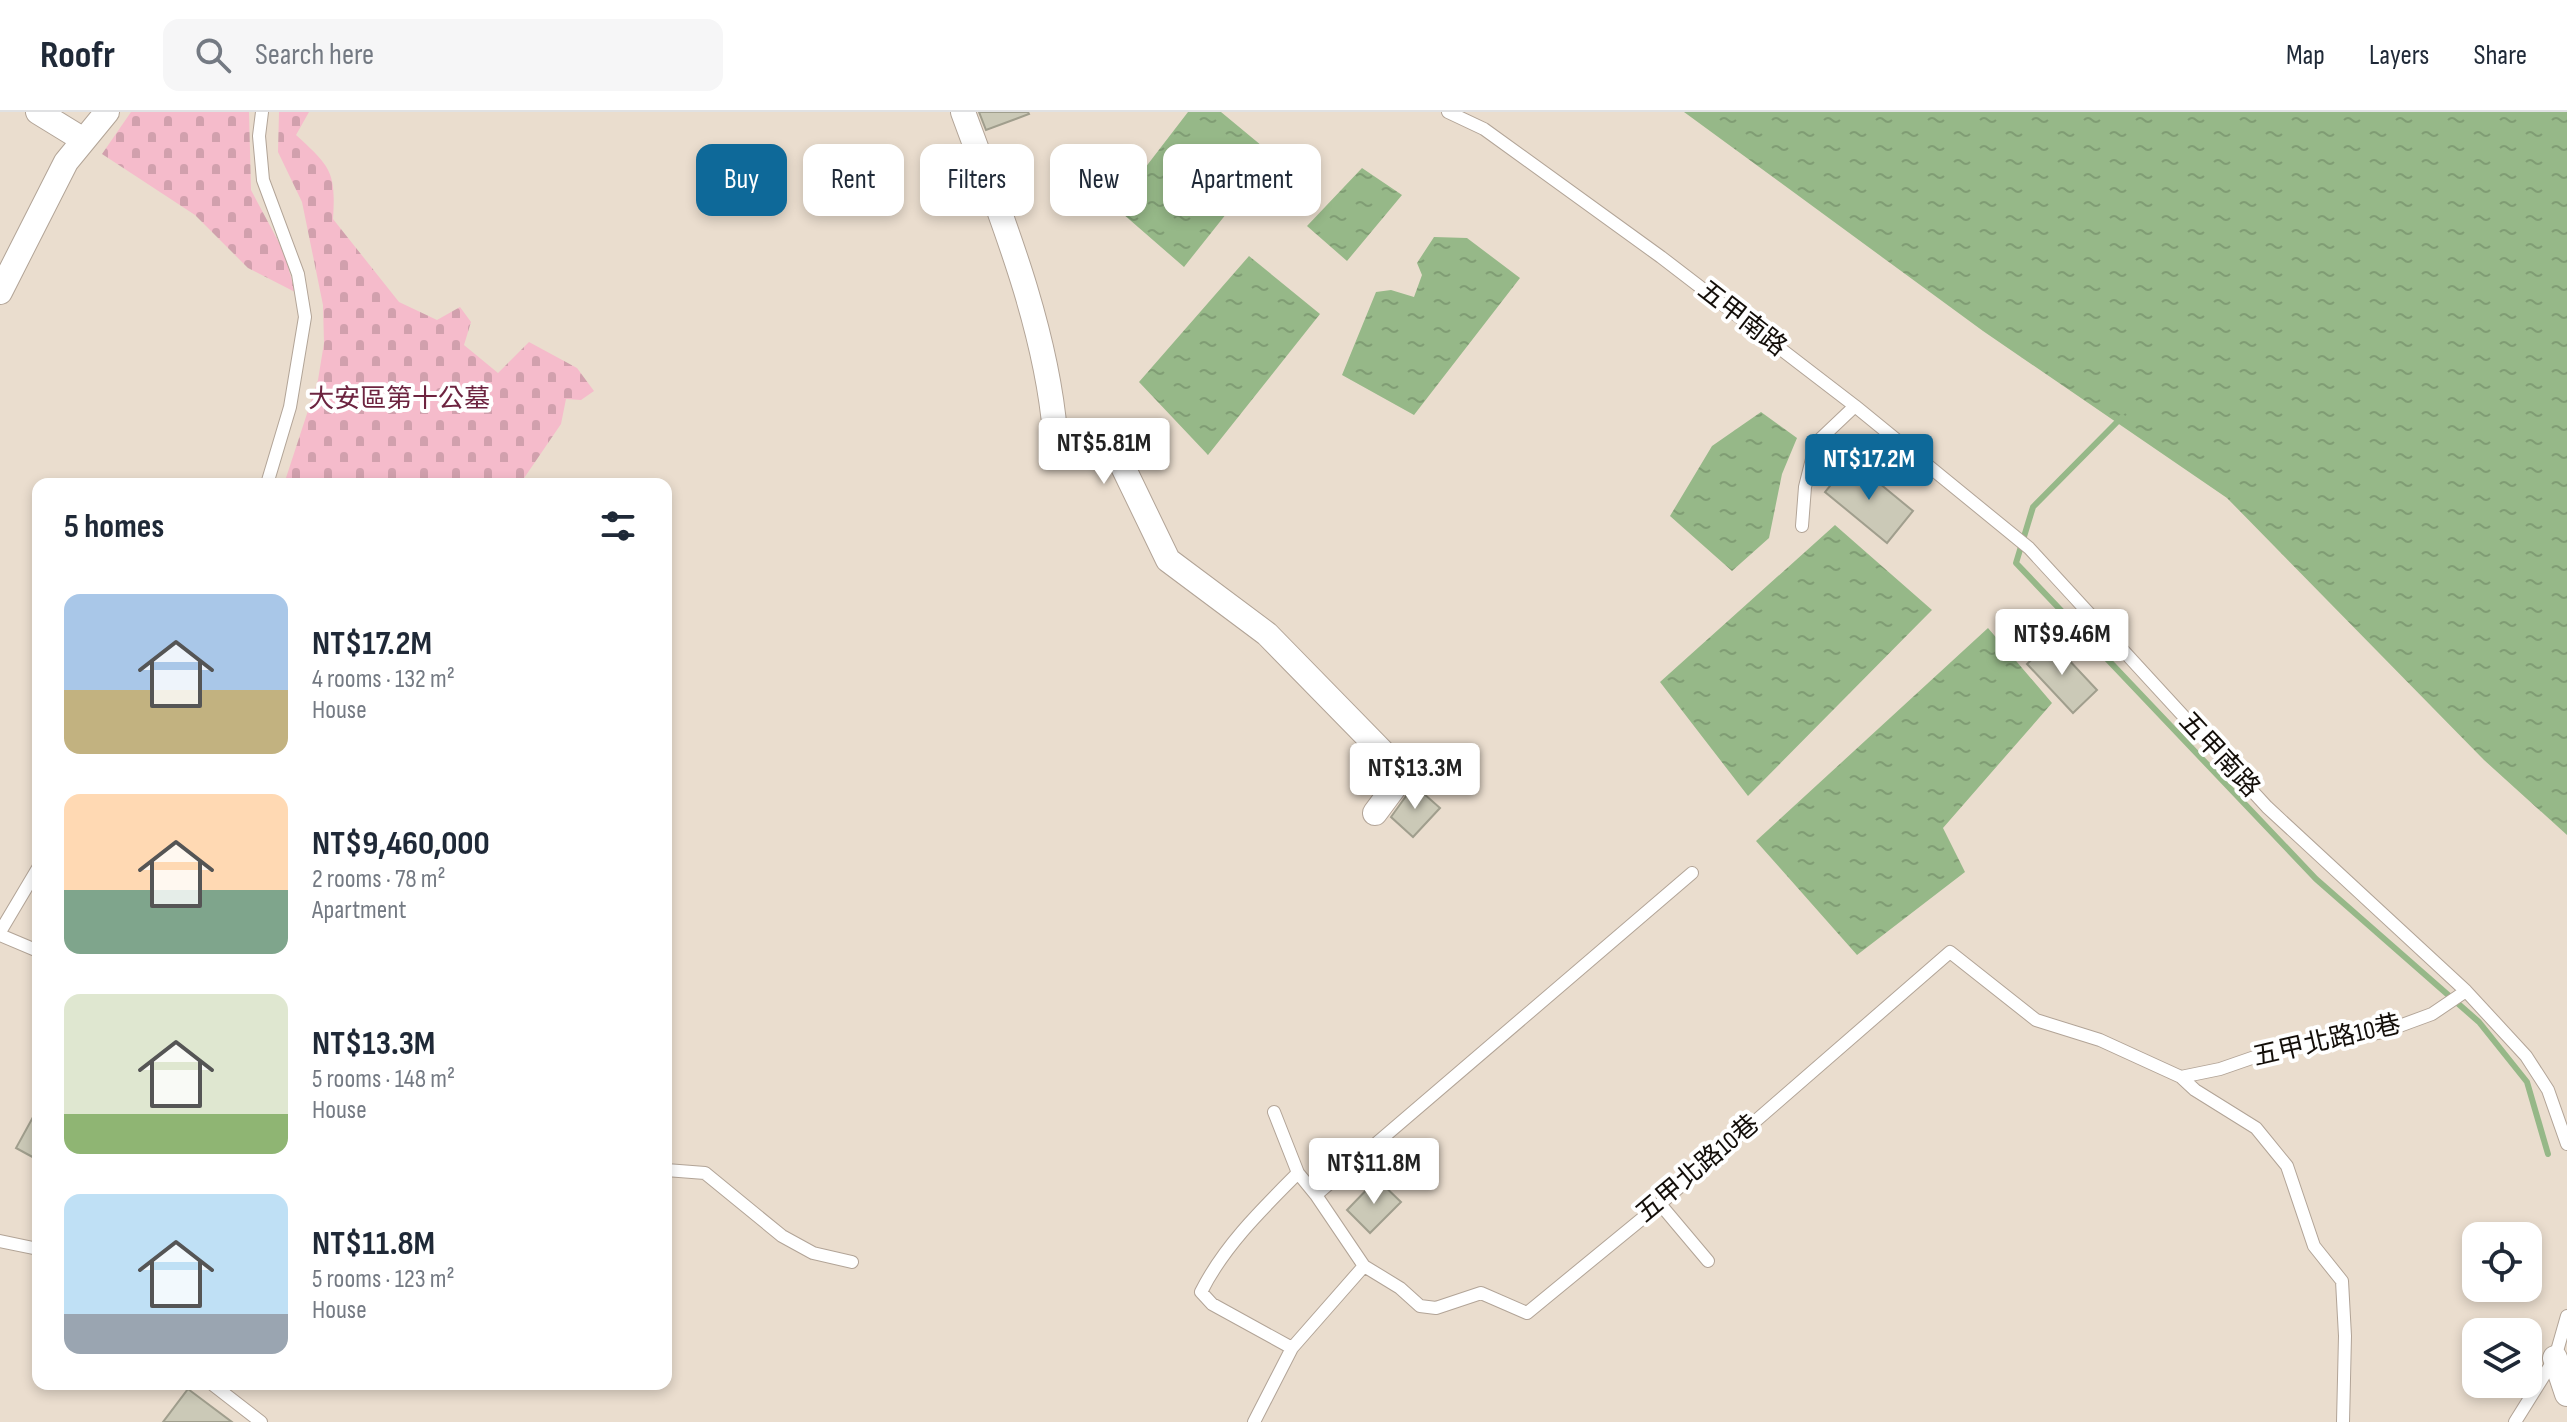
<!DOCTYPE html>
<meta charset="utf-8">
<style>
body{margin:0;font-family:"Sofia Sans Condensed","Noto Sans TC",sans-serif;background:#f6f6f7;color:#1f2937;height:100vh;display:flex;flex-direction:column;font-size:30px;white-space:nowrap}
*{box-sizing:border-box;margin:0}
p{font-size:26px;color:#747a83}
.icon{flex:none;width:44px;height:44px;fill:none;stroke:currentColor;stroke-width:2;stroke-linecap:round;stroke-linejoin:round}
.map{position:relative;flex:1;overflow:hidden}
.side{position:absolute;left:32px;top:366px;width:640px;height:912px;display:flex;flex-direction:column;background:#fff;border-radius:16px;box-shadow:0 4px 12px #0003}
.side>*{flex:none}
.hud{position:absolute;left:696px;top:32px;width:760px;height:72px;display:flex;gap:16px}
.controls{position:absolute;left:2462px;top:1110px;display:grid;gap:16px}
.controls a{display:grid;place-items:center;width:80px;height:80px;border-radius:16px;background:#fff;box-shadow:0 4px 12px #0003;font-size:40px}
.price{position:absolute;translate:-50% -68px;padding:0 18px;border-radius:8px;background:#fff;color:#222;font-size:26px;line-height:52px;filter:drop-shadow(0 2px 4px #0008)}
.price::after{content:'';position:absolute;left:50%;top:48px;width:24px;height:18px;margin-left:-12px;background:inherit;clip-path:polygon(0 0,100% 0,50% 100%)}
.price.on{background:#0e6999;color:#fff}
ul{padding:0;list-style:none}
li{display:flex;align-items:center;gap:24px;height:200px;padding:0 32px}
li span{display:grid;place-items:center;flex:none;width:224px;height:160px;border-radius:16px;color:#555}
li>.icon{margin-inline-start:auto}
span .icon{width:96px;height:96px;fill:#fffc;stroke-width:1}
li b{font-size:34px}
h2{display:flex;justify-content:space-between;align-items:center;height:96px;padding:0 32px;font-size:34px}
.tag{padding:0 28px;border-radius:16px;background:#fff;box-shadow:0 4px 12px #0003;font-size:28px;line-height:72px}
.tag.on{background:#0e6999;color:#fff}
header{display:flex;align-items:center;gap:48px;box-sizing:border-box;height:112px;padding:0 40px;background:#fff;border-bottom:2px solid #e0e1e3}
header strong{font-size:38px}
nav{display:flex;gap:44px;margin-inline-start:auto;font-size:28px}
.search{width:560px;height:72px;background:#f6f6f7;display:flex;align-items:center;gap:20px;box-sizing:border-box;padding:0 28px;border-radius:16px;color:#747a83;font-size:30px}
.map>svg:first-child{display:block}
.cemetery{fill:url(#cemetery-stones)}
.water{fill:url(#water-ripples)}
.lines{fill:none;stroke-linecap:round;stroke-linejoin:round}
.stream{stroke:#96b888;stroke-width:6}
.building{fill:#cbc9b7;stroke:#a09e8d;stroke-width:2}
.lane-casing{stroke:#b2a497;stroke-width:14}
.street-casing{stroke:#b2a497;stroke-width:26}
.lane{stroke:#fff;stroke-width:12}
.street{stroke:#fff;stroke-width:24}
.labels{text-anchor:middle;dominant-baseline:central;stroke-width:8;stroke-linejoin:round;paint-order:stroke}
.street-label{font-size:26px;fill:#130e09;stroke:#fff}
.park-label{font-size:26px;fill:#6d2440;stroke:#fff}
</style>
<header>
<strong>Roofr</strong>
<div class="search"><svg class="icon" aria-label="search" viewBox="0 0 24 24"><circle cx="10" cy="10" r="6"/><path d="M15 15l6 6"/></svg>Search here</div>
<nav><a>Map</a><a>Layers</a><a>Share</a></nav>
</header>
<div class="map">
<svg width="2567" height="1310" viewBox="0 0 2567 1310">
<defs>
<pattern id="cemetery-stones" width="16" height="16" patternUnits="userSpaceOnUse" patternTransform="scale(2)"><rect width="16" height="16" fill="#f5bbcb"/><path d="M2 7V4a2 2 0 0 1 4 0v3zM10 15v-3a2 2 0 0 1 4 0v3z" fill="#d1a0ad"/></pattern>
<pattern id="water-ripples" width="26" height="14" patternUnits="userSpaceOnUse" patternTransform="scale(2)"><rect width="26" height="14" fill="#96b888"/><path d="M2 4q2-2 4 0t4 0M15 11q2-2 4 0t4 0" fill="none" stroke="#809d74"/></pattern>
</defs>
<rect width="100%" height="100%" fill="#eaddce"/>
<path class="cemetery" d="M 131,0 L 249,0 L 251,78 L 284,140 L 295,180 L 248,156 L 195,103 L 102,42 Z
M 279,0 L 309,0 L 296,23 C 331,55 336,60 333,107 L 399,190 L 437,208 L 460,195 L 471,210 L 464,233 L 498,261 L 529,230 L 577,256 L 594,279 L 581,288 L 566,287 L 561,312 L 520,372 L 284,372 L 318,268 L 324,231 L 323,193 L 302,90 L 278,40 Z"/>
<path class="water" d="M 1188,0 L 1221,0 L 1273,43 L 1184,155 L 1115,95 Z
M 1684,0 L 2567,0 L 2567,723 L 2484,648 L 2227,386 L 1983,219 Z
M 1362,56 L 1402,83 L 1347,149 L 1307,114 Z
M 1434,125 L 1467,126 L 1520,166 L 1414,303 L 1342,263 L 1376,180 L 1391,178 L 1414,185 L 1422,163 L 1417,151 Z
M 1249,144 L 1320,202 L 1208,343 L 1139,270 Z
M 1761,300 L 1797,326 L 1782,362 L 1769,426 L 1732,459 L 1670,404 L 1712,334 Z
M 1835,413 L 1932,498 L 1748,684 L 1660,570 Z
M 1988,516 L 2052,591 L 1943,716 L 1965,760 L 1857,843 L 1756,729 Z"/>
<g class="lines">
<path class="stream" d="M 2122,305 L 2033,395 L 2016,451 L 2316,767 L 2479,910 L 2527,970 L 2548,1042"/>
</g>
<path class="building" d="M 979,0 L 1028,0 L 1029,2 L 986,18 Z
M 1851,348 L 1913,399 L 1887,431 L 1825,380 Z
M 2051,529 L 2097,578 L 2073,601 L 2027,552 Z
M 1414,673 L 1440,696 L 1413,725 L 1391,705 Z
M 38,996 L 38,1048 L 16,1036 Z
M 1377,1067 L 1401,1090 L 1370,1121 L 1347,1098 Z
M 188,1277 L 232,1310 L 163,1310 Z"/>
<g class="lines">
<g class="lane-casing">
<path id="lane" d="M 262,0 L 259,24 L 263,68 L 298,162 L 305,205 L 290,295 L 267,372
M 1448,0 L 1484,17 L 1661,145 L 1855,294 L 2029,436 L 2267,695 L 2466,879 L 2526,944 L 2548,978 L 2567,1032
M 1802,414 L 1805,375 L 1816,331 L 1855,294
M 1692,761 L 1316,1083 L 1364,1154 L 1400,1176 L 1420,1194 L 1436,1196 L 1481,1181 L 1527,1201 L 1660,1092 L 1950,840 L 2036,908 L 2100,928 L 2181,965 L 2195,978 L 2256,1016 L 2287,1054 L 2314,1134 L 2342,1169 L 2345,1224 L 2343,1310
M 0,820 L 38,756
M 0,823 L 38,839
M 2181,965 L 2220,957 L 2272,939 L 2383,920 L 2432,902 L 2466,879
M 1274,1000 L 1298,1061 L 1316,1083
M 666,1058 L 705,1061 L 782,1124 L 813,1141 L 852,1150
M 1660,1092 L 1708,1149
M 0,1129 L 38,1137
M 1292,1236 L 1212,1192 L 1201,1180 C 1224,1134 1262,1097 1298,1061
M 212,1272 L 261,1310
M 1254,1310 L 1292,1236 L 1364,1154
M 2515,1310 L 2555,1246 L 2567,1204"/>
</g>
<g class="street-casing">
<path id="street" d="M 38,0 L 82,27
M 963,0 C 1000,101 1046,213 1055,321 L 1111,330 L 1168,448 L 1267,522 L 1404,662 L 1375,701
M 0,180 L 66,50 L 107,0
M 2555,1246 L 2567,1282"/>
</g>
<use href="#lane" class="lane"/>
<use href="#street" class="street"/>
</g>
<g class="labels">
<g class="street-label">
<text transform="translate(1742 207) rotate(38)">五甲南路</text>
<text transform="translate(2219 643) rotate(47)">五甲南路</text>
<text transform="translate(2327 929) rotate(-13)">五甲北路10巷</text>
<text transform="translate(1698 1057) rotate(-40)">五甲北路10巷</text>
</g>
<g class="park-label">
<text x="399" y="287">大安區第十公墓</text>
</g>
</g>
</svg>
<div class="controls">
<a><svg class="icon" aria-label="locate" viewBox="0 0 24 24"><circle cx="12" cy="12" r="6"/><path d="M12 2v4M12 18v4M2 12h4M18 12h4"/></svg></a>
<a><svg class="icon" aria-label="layers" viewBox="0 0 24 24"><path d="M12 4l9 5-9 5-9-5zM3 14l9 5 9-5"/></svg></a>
</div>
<b class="price" style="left:1104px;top:374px">NT$5.81M</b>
<b class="price on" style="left:1869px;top:390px">NT$17.2M</b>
<b class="price" style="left:2062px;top:565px">NT$9.46M</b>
<b class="price" style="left:1415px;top:699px">NT$13.3M</b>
<b class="price" style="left:1374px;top:1094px">NT$11.8M</b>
<div class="hud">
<a class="tag on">Buy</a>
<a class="tag">Rent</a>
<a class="tag">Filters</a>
<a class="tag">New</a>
<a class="tag">Apartment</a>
</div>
<section class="side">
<h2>5 homes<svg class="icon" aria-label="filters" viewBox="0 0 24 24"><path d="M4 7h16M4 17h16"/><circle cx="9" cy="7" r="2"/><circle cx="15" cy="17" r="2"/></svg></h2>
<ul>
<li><span style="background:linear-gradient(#a9c7e8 60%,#c2b280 0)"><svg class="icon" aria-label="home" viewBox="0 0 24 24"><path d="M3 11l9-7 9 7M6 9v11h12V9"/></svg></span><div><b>NT$17.2M</b><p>4 rooms · 132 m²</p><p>House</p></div></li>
<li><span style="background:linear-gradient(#ffd9b3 60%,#7fa58c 0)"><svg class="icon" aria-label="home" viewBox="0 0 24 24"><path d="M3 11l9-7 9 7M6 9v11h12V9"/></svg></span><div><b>NT$9,460,000</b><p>2 rooms · 78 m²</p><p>Apartment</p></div></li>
<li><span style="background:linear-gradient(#dfe7d0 75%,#8fb573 0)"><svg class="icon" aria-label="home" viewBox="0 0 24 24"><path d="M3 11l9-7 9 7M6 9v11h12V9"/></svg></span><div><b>NT$13.3M</b><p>5 rooms · 148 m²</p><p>House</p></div></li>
<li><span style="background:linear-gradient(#bfe0f5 75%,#9aa5b1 0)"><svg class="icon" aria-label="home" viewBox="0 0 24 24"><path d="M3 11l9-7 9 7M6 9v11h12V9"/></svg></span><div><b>NT$11.8M</b><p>5 rooms · 123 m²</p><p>House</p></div></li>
</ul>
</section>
</div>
